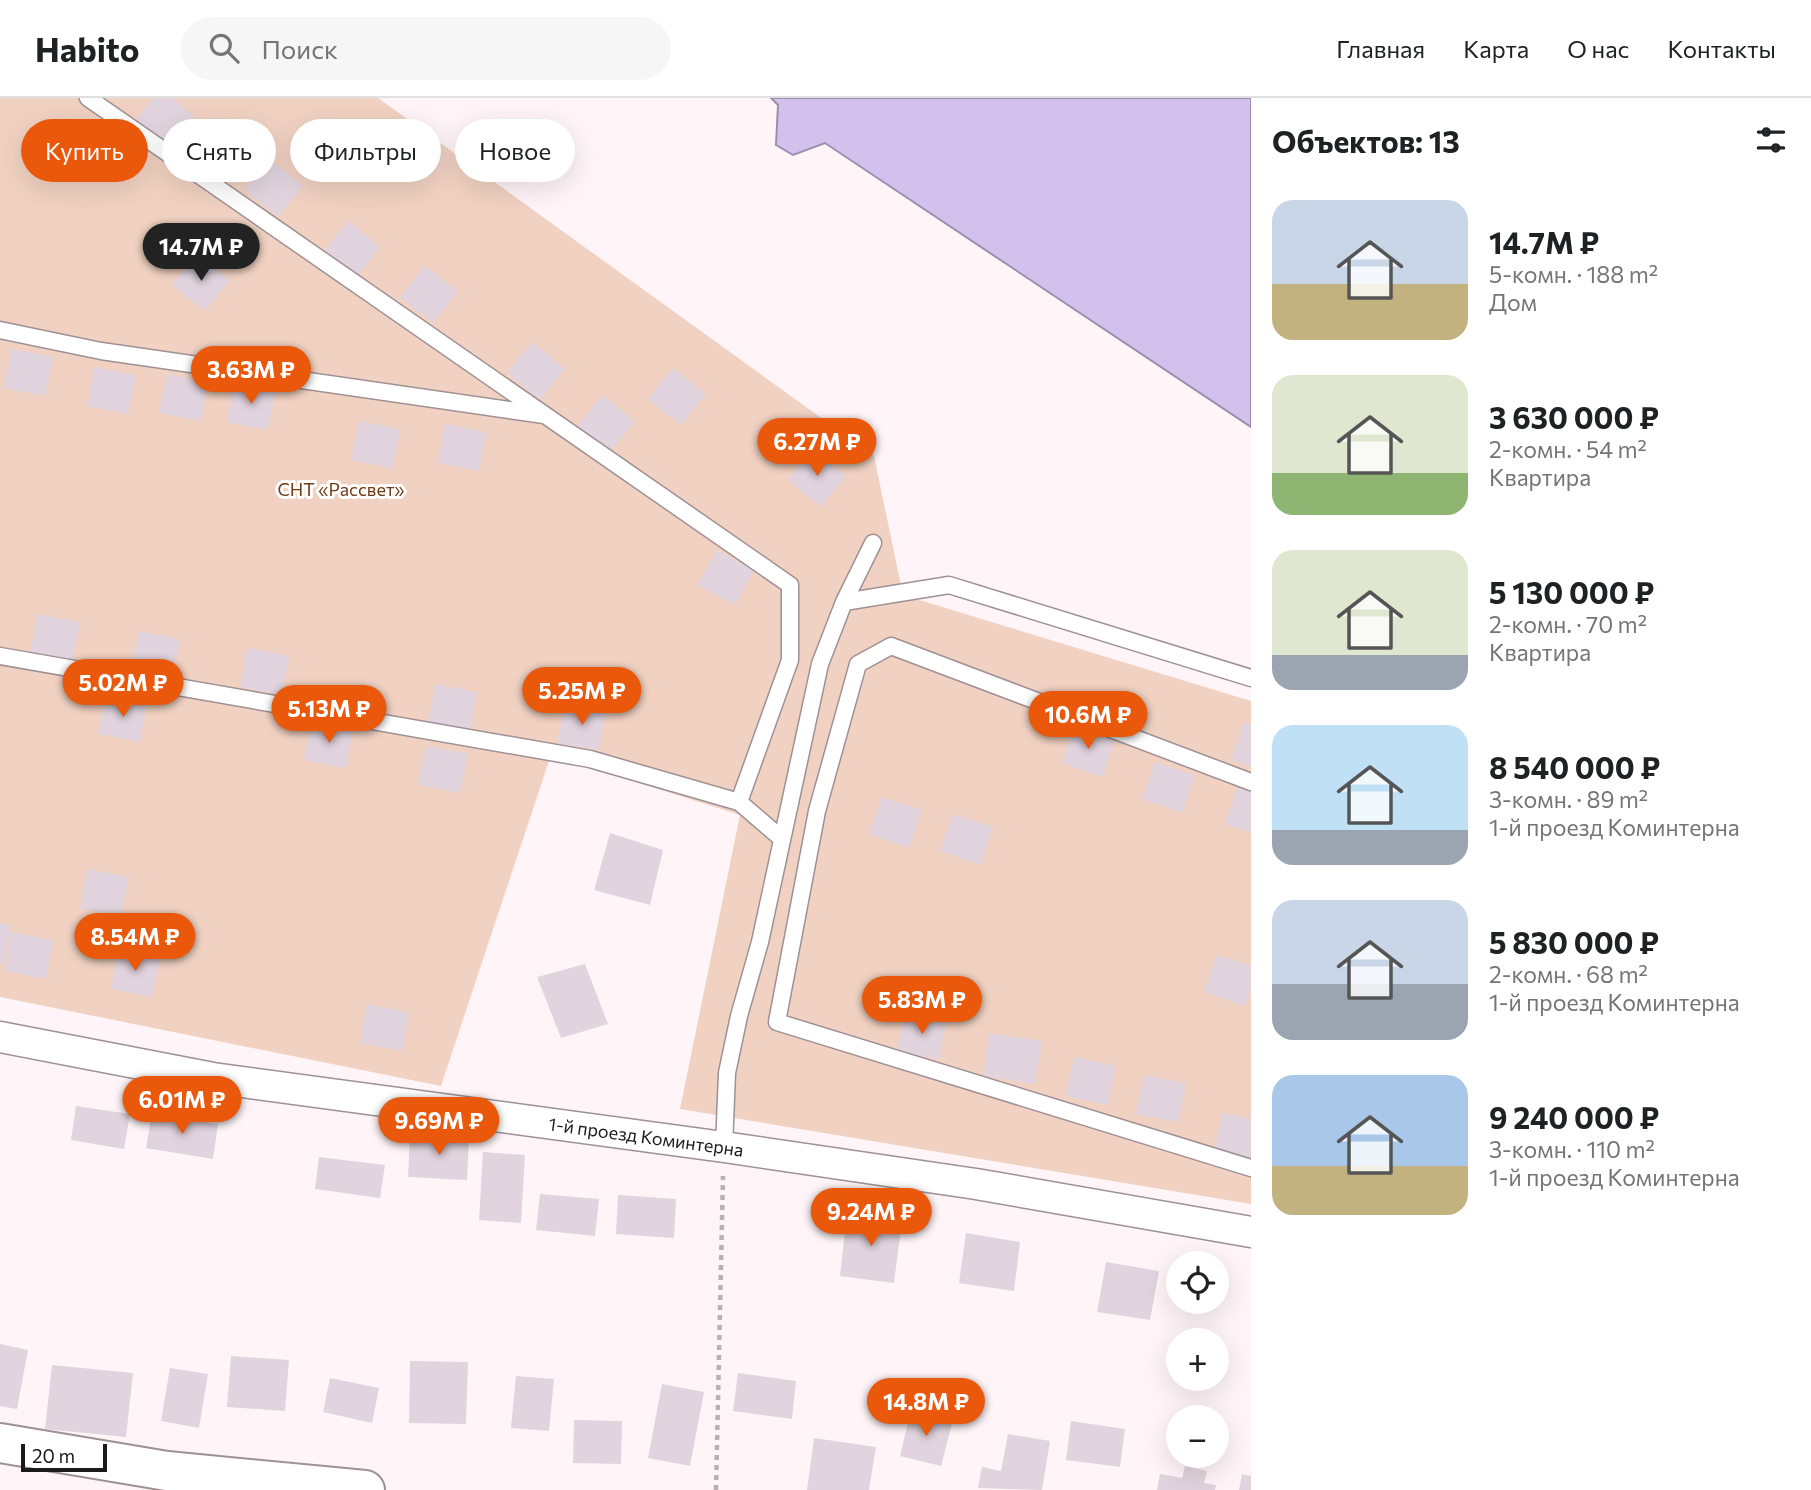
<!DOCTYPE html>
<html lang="ru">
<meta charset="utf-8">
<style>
body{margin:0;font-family:Commissioner,sans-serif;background:#f6f6f6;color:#202124;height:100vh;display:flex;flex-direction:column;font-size:26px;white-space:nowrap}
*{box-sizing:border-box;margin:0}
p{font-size:23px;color:#757577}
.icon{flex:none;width:38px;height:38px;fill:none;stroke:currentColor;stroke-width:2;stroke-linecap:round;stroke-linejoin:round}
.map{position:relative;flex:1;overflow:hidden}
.sheet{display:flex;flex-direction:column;background:#fff;width:560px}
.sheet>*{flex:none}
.banner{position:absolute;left:21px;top:21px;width:665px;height:63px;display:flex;gap:14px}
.tools{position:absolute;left:1166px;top:1153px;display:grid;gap:14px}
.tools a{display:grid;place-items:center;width:63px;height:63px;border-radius:50%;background:#fff;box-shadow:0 7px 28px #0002;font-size:35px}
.scale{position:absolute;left:21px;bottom:18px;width:86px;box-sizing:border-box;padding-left:7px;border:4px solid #1d1819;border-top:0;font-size:19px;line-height:24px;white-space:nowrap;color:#1d1819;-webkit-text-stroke:5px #fff;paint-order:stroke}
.price{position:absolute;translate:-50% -60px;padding:0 16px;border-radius:24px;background:#ea580c;color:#fff;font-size:23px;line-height:46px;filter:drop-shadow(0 2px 4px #0008)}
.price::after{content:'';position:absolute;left:50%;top:42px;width:21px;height:16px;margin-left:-10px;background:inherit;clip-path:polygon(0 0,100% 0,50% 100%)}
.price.current{background:#222;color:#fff}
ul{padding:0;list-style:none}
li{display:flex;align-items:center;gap:21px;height:175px;padding:0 21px}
li span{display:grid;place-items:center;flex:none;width:196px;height:140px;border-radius:21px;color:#555}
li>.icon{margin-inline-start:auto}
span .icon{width:84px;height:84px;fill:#fffc;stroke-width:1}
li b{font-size:30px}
h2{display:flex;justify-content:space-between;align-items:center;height:84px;padding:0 21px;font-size:30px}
.chip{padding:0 24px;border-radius:32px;background:#fff;box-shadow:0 7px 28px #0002;font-size:24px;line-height:63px}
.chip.current{background:#ea580c;color:#fff}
header{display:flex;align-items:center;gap:42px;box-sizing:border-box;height:98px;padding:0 35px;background:#fff;border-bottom:2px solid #e0e0e0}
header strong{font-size:33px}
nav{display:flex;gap:38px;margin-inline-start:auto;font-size:24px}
.search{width:490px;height:63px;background:#f6f6f6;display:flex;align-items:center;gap:18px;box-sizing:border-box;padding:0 24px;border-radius:38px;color:#757577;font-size:26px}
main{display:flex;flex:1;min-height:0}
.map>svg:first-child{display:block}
.green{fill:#f1d2c2}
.water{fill:#d4c0ed;stroke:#9d8ead;stroke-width:2}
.building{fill:#e1d4de}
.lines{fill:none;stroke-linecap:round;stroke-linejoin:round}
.service-casing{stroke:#9f9094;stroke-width:19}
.minor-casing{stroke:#9f9094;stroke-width:33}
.tertiary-casing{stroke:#9f9094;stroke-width:42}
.path{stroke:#b9b0b3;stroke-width:4.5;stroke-dasharray:5 5;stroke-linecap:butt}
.service{stroke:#fff;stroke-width:16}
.minor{stroke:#fff;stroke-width:30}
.tertiary{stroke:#fff;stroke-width:38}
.labels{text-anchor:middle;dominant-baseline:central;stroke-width:6;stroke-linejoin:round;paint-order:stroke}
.park-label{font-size:18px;fill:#733a14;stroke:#fff}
.street-label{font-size:18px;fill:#1d1819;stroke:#fff}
</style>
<header>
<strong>Habito</strong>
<div class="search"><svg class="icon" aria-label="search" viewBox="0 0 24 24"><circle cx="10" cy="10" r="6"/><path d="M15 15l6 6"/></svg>Поиск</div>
<nav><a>Главная</a><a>Карта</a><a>О нас</a><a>Контакты</a></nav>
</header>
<main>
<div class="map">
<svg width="1251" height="1392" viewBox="0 0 1251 1392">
<rect width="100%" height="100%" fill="#fff5f8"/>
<path class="green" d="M 0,0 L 378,0 L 874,358 L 903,497 L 1251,603 L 1251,1106 L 680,1011 L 740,717 L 551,657 L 441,988 L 0,899 Z"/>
<path class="water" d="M 771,0 L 1251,0 L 1251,329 L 825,45 L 793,57 L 776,47 L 778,7 Z"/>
<path class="building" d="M 153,0 L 172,0 L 194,17 L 168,48 L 136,22 Z
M 270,61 L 303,88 L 278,119 L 245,92 Z
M 348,123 L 381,149 L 356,180 L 323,154 Z
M 197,156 L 230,183 L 205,213 L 172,187 Z
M 425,168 L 458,194 L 433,225 L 400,199 Z
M 532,244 L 565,271 L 540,302 L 507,275 Z
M 11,251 L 53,259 L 45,298 L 4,290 Z
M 94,269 L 136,277 L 128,316 L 87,308 Z
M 673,270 L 706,296 L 681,327 L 648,301 Z
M 167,276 L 208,284 L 201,323 L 159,315 Z
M 234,285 L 276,293 L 268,332 L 227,324 Z
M 602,297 L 635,323 L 610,354 L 577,328 Z
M 359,323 L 400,331 L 393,370 L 351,362 Z
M 445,326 L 487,334 L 479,373 L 437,365 Z
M 812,352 L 846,378 L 821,409 L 788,382 Z
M 717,452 L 754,472 L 735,507 L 698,487 Z
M 38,516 L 80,524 L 72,563 L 30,555 Z
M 139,533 L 180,541 L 173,580 L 131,572 Z
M 247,550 L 289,558 L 282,597 L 240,589 Z
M 435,586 L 477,594 L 470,633 L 428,625 Z
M 106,597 L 147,605 L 140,644 L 98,636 Z
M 565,606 L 606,613 L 599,652 L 557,645 Z
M 312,623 L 353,631 L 346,670 L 304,662 Z
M 1244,624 L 1251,627 L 1251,669 L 1231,662 Z
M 1075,627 L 1115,641 L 1102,679 L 1062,665 Z
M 426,648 L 468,656 L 460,695 L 418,687 Z
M 1155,664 L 1195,677 L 1182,715 L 1142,701 Z
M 1238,689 L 1251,693 L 1251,735 L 1225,726 Z
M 882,699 L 922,712 L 909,750 L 869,736 Z
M 953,716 L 993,729 L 980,767 L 940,753 Z
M 610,735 L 663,752 L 650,807 L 594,792 Z
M 87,771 L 129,779 L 121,818 L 80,810 Z
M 0,825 L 11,827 L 3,866 L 0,865 Z
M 11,834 L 53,842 L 46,881 L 4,873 Z
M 118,852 L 160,860 L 152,899 L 111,891 Z
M 1217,857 L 1251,868 L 1251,889 L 1245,908 L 1204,894 Z
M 585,866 L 608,926 L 561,940 L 537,879 Z
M 367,906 L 409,914 L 402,953 L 360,945 Z
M 905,914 L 947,922 L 939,961 L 897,953 Z
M 989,935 L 1042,943 L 1035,986 L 983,978 Z
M 1074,959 L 1116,968 L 1108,1007 L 1066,998 Z
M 1144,977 L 1186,985 L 1178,1024 L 1136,1016 Z
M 76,1008 L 130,1016 L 124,1051 L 71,1042 Z
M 152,1015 L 218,1026 L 213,1061 L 146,1050 Z
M 1222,1015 L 1251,1021 L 1251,1062 L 1214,1054 Z
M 410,1037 L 469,1039 L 467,1082 L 408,1079 Z
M 483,1054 L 525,1057 L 521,1125 L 479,1122 Z
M 319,1059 L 385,1067 L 380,1100 L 315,1091 Z
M 540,1096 L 599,1101 L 595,1138 L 536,1132 Z
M 618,1097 L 676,1101 L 674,1140 L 616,1136 Z
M 847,1116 L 902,1122 L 894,1185 L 840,1178 Z
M 966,1135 L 1020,1144 L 1014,1193 L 959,1185 Z
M 1106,1164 L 1159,1173 L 1150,1222 L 1097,1214 Z
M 0,1246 L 28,1252 L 17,1311 L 0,1308 Z
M 231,1258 L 289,1262 L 285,1313 L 227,1309 Z
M 410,1263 L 468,1264 L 466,1326 L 409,1325 Z
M 52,1267 L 133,1275 L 126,1339 L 45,1331 Z
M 170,1270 L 208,1276 L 199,1330 L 161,1323 Z
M 738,1275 L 796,1283 L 792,1321 L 733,1313 Z
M 516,1278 L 554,1281 L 549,1333 L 511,1330 Z
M 330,1280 L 379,1290 L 372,1325 L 323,1314 Z
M 662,1286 L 704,1294 L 690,1368 L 648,1360 Z
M 911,1312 L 953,1322 L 941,1368 L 900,1358 Z
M 574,1322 L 622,1323 L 621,1366 L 573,1365 Z
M 1071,1323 L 1125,1331 L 1120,1369 L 1066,1362 Z
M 1008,1336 L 1050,1343 L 1042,1392 L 978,1390 L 982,1369 L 1001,1373 Z
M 814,1340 L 876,1349 L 869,1392 L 807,1392 Z
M 1185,1368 L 1207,1373 L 1204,1385 L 1216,1387 L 1215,1392 L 1157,1392 L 1160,1376 L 1182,1380 Z
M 1242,1376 L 1251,1378 L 1251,1392 L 1239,1392 Z"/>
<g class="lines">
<g class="service-casing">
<path id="service" d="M 88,0 L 790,487 L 790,562 L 739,704
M 0,232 L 101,253 L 544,317
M 844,504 L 949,487 L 1251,580
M 0,558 L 590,661 L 739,704 L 782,741
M 1251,684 L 891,548 L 858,566 L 817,713 L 777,924 L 1251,1070
M 724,1049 L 727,975 L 739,918 L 760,844 L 820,566 L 844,504 L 873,445"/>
</g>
<g class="minor-casing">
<g id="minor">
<path id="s1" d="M 0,939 L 213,980 L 724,1049 L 976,1086 L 1251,1134"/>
</g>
</g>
<g class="tertiary-casing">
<path id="tertiary" d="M 0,1345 L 167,1373 L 365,1392"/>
</g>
<path class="path" d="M 716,1392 L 723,1078"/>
<use href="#service" class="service"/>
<use href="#minor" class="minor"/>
<use href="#tertiary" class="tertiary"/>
</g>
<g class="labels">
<g class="park-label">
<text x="341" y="391">СНТ «Рассвет»</text>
</g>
<g class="street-label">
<text stroke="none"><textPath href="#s1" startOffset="654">1-й проезд Коминтерна</textPath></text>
</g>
</g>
</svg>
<div class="tools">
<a><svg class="icon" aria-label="locate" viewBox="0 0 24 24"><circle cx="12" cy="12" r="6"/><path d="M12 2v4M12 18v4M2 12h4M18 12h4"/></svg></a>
<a>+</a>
<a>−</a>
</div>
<div class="scale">20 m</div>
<b class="price current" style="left:201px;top:185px">14.7M ₽</b>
<b class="price" style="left:251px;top:308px">3.63M ₽</b>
<b class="price" style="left:817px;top:380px">6.27M ₽</b>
<b class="price" style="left:123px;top:621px">5.02M ₽</b>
<b class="price" style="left:582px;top:629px">5.25M ₽</b>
<b class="price" style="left:329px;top:647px">5.13M ₽</b>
<b class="price" style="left:1088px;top:653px">10.6M ₽</b>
<b class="price" style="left:135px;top:875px">8.54M ₽</b>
<b class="price" style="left:922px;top:938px">5.83M ₽</b>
<b class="price" style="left:182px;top:1038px">6.01M ₽</b>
<b class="price" style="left:439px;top:1059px">9.69M ₽</b>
<b class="price" style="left:871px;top:1150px">9.24M ₽</b>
<b class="price" style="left:926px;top:1340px">14.8M ₽</b>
<div class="banner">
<a class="chip current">Купить</a>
<a class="chip">Снять</a>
<a class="chip">Фильтры</a>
<a class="chip">Новое</a>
</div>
</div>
<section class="sheet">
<h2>Объектов: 13<svg class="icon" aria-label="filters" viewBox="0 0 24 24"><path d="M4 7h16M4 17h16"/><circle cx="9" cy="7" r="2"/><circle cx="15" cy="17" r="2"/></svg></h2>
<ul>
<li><span style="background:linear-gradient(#c9d6e8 60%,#c2b280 0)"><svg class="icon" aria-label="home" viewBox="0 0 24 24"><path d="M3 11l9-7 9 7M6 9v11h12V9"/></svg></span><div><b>14.7M ₽</b><p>5-комн. · 188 m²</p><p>Дом</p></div></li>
<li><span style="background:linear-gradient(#dfe7d0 70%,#8fb573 0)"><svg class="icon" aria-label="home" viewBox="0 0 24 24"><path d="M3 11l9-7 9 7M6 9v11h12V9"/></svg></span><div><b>3 630 000 ₽</b><p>2-комн. · 54 m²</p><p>Квартира</p></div></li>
<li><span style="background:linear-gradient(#dfe7d0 75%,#9aa5b1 0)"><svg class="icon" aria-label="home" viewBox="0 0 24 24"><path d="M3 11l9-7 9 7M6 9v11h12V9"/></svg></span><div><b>5 130 000 ₽</b><p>2-комн. · 70 m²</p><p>Квартира</p></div></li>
<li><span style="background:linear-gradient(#bfe0f5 75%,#9aa5b1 0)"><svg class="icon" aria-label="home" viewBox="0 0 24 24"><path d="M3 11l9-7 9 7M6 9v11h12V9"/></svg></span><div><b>8 540 000 ₽</b><p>3-комн. · 89 m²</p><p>1-й проезд Коминтерна</p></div></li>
<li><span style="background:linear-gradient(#c9d6e8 60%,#9aa5b1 0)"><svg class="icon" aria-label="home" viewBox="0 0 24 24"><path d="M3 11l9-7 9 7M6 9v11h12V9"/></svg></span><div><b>5 830 000 ₽</b><p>2-комн. · 68 m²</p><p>1-й проезд Коминтерна</p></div></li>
<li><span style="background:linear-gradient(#a9c7e8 65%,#c2b280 0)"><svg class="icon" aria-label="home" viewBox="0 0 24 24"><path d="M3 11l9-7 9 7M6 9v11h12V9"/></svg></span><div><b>9 240 000 ₽</b><p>3-комн. · 110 m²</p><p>1-й проезд Коминтерна</p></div></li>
</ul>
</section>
</main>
